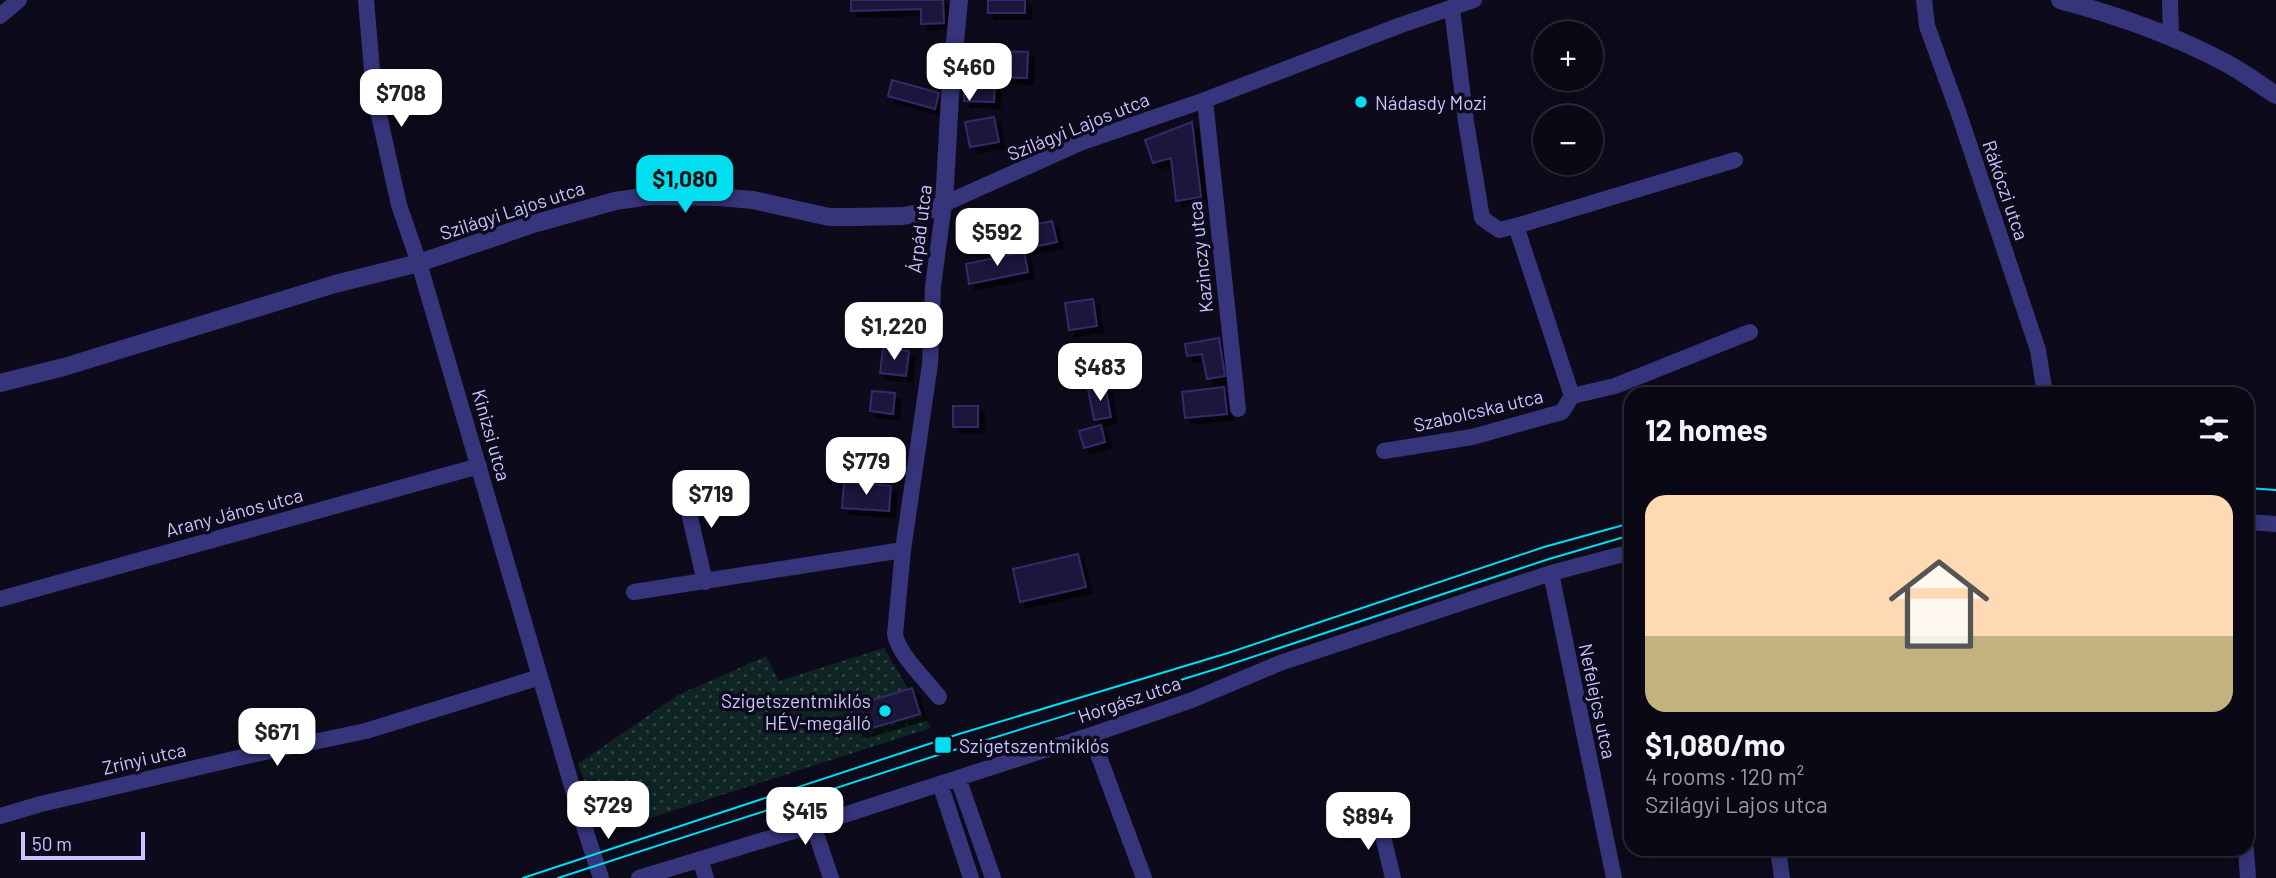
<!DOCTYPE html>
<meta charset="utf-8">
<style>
body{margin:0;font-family:Barlow,sans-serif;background:#181622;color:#f1f3f6;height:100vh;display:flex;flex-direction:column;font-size:26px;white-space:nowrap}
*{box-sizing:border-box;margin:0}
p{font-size:23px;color:#999aa0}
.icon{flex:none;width:38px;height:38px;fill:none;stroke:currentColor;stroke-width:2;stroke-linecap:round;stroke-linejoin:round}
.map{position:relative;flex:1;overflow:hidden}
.panel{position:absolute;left:1624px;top:387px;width:630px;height:469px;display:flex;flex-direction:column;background:#0a0814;border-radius:21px;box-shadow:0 4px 18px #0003,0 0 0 2px #2a2934}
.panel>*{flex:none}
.tools{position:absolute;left:1533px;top:21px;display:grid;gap:14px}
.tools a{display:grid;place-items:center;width:70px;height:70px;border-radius:50%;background:#0a0814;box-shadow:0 4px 18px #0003,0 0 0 2px #2a2934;font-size:35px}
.scale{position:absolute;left:21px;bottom:18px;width:124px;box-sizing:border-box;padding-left:7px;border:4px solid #cac5ff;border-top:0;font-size:19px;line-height:24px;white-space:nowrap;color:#cac5ff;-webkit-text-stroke:5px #0d0b1b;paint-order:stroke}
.price{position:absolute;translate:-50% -60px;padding:0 16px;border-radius:14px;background:#fff;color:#222;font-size:23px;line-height:46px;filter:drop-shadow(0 2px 4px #0008)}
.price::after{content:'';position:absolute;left:50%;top:42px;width:21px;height:16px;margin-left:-10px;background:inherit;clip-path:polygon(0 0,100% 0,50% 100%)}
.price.on{background:#00def0;color:#111}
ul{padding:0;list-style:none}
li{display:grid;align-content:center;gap:14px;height:371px;padding:0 21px}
li span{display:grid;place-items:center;height:217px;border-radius:21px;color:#555}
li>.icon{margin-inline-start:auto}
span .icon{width:126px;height:126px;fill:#fffc;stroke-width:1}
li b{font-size:30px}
h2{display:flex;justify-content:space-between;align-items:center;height:84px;padding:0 21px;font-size:30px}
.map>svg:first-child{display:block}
.park{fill:url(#park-dots)}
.building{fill:#1d173c;stroke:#342968;stroke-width:2;filter:url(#shadow)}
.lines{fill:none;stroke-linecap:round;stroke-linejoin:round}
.minor{stroke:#36357b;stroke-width:16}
.tertiary{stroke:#36357b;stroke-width:18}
.tram{stroke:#00def0;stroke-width:2}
.poi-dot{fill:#00def0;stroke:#0d0b1b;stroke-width:2.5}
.labels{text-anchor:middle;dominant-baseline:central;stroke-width:7;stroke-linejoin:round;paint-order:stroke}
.poi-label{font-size:19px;fill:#cac5ff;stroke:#0d0b1b;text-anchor:start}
.street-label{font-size:19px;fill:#cac5ff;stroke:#0d0b1b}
</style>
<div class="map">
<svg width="2276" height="878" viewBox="0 0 2276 878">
<defs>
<pattern id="park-dots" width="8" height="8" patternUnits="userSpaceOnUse" patternTransform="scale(1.75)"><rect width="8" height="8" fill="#0e2524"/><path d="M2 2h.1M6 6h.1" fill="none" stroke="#304345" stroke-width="1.8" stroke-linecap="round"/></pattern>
<filter id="shadow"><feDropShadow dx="6" dy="6" stdDeviation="0" flood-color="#0009"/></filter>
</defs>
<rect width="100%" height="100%" fill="#0d0b1b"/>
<path class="park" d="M 884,648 L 931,728 L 603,833 L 578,764 L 678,695 L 766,656 L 779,681 Z"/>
<path class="building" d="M 851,0 L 943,0 L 944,23 L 921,24 L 921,9 L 851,11 Z
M 988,0 L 1025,0 L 1025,13 L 988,13 Z
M 965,50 L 1028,52 L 1027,78 L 995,77 L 994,102 L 964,101 Z
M 892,80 L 939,93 L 935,109 L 888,96 Z
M 994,117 L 999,142 L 970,147 L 965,122 Z
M 1192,122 L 1201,197 L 1176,201 L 1171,158 L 1153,163 L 1145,140 Z
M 1052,221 L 1057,242 L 1010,252 L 1005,231 Z
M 1024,252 L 1028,272 L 969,284 L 966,264 Z
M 1093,299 L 1097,326 L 1069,330 L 1065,303 Z
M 1219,338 L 1225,376 L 1207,379 L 1202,354 L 1187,356 L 1185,344 Z
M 883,348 L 909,351 L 906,376 L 880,373 Z
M 1105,386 L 1111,417 L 1094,420 L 1088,389 Z
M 1224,387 L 1227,414 L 1185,418 L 1182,392 Z
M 872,391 L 895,393 L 893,414 L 870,411 Z
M 953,406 L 978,406 L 978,427 L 953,427 Z
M 1101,425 L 1105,442 L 1084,448 L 1079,431 Z
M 844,482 L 891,486 L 889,511 L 842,508 Z
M 1078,554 L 1086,587 L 1020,602 L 1013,569 Z
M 912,688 L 920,714 L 858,732 L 850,707 Z"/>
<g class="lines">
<path class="minor" d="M 366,0 L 374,93 L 399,205 L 419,263 L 581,817 L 601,878
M 1924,0 L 1927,26 L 1959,114 L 2038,350 L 2045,394
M 2170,0 L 2171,37
M 1452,9 L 1466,122 L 1482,218 L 1499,230 L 1516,226 L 1735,160
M 0,16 L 19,0
M 1205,100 L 1238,409
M 1516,226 L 1572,396
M 1384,451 L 1472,437 L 1562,412 L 1572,396 L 1615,386 L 1750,332
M 683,487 L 705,582
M 2247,522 L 2276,524
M 1551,573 L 1614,878
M 634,592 L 903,550
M 0,599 L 479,466
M 939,697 C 926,680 898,654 895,634 L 903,550 L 930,364 L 933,286 L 944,204 L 1080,143 L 1205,100 L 1401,25 L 1474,0
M 1091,735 L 1144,878
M 958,778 L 993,878
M 940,784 L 971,878
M 0,816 L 41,804 L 251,755 L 366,731 L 540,677
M 1378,816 L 1393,878
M 813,825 L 831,878
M 1778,849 L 1782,878
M 2246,849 L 2248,878
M 700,859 L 706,878
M 639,878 L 813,825 L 1091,735 L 1192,700 L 1280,663 L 1551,573 L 1631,552"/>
<path class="tertiary" d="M 2060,0 C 2116,15 2174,35 2226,63 C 2243,72 2259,84 2276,95
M 0,383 L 64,367 L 335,284 L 419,263 L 533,224 L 615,201 L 650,196 L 719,197 L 753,200 L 829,217 L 853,217 L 903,216 L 925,212 L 944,204 L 950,96 L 959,0"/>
<path class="tram" d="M 2247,488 L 2276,490
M 523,878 L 959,734 L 1228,653 L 1544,547 L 1631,523
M 558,878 L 941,754 L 1216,669 L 1549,559 L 1631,535"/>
</g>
<g class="poi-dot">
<circle cx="1361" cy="102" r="7"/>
<circle cx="885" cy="711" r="7"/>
<rect x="934" y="736" width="18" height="18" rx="3.5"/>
</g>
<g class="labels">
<g class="poi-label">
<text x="1375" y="102">Nádasdy Mozi</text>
<text x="871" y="700" text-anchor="end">Szigetszentmiklós<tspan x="871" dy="22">HÉV-megálló</tspan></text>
<text x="959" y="745">Szigetszentmiklós</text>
</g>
<g class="street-label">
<text transform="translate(1078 126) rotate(-22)">Szilágyi Lajos utca</text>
<text transform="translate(2006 190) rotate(71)">Rákóczi utca</text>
<text transform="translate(512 210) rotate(-18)">Szilágyi Lajos utca</text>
<text transform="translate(919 229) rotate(-83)">Árpád utca</text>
<text transform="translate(1200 257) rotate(-96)">Kazinczy utca</text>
<text transform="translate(1478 410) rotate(-13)">Szabolcska utca</text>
<text transform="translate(492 435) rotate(74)">Kinizsi utca</text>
<text transform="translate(234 512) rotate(-15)">Arany János utca</text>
<text transform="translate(1129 699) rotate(-19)">Horgász utca</text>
<text transform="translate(1598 701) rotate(78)">Nefelejcs utca</text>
<text transform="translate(144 758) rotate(-13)">Zrínyi utca</text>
</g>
</g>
</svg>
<div class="tools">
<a>+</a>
<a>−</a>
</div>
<div class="scale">50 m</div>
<b class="price" style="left:969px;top:103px">$460</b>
<b class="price" style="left:401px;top:129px">$708</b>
<b class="price on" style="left:685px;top:215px">$1,080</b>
<b class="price" style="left:997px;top:268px">$592</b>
<b class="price" style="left:894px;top:362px">$1,220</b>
<b class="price" style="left:1100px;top:403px">$483</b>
<b class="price" style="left:866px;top:497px">$779</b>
<b class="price" style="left:711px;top:530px">$719</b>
<b class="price" style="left:277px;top:768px">$671</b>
<b class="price" style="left:608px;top:841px">$729</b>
<b class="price" style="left:805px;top:847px">$415</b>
<b class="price" style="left:1368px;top:852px">$894</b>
<section class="panel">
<h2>12 homes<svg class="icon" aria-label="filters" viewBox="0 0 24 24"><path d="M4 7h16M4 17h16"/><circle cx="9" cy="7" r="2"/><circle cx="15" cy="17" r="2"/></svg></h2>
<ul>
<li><span style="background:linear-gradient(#ffd9b3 65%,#c2b280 0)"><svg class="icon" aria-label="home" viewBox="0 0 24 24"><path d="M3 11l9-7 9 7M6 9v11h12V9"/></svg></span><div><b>$1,080/mo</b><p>4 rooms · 120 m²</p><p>Szilágyi Lajos utca</p></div></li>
</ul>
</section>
</div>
